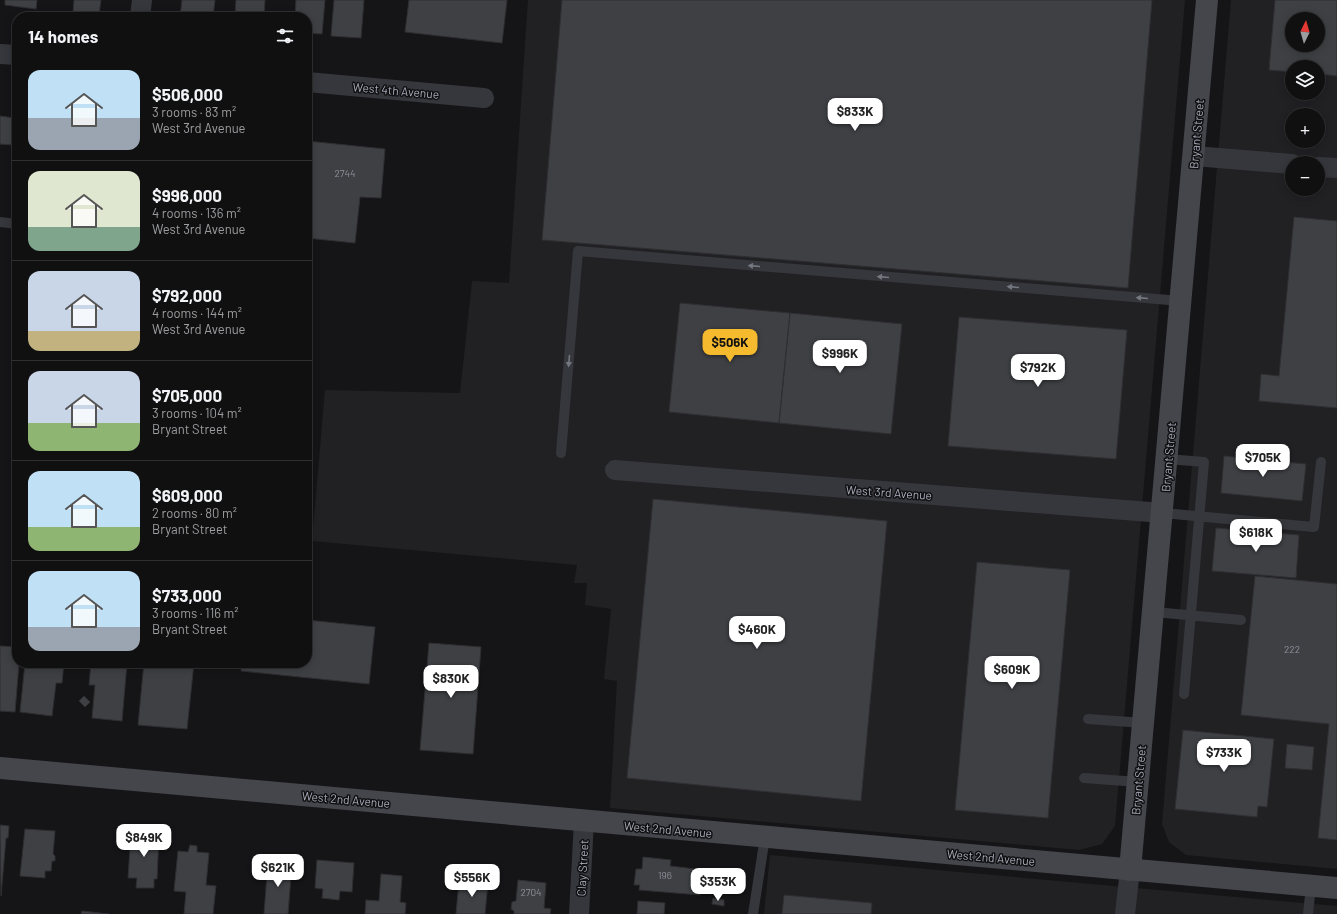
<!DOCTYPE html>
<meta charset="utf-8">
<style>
body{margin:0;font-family:Barlow,sans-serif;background:#1e1e1f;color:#f1f3f6;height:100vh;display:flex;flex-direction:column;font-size:15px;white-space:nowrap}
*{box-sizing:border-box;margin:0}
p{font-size:13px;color:#9c9d9f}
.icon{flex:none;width:22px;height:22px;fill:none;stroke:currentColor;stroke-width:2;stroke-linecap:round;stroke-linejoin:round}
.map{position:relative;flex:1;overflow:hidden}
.panel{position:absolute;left:12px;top:12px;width:300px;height:656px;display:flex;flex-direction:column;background:#101011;border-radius:16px;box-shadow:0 2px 10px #0003,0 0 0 1px #303031}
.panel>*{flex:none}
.needle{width:26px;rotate:5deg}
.buttons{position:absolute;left:1285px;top:12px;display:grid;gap:8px}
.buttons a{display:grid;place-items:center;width:40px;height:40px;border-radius:50%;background:#101011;box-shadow:0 2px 10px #0003,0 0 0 1px #303031;font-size:20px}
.price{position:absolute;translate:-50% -34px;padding:0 9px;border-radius:8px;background:#fff;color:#222;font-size:13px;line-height:26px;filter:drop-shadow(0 1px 2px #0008)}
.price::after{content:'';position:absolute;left:50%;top:24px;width:12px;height:9px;margin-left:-6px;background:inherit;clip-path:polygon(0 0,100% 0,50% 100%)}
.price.on{background:#f6ba2e;color:#111}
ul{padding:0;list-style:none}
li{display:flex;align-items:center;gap:12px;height:100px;padding:0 16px}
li+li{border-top:1px solid #303031}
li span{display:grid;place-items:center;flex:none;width:112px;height:80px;border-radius:12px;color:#555}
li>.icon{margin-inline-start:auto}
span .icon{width:48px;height:48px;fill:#fffc;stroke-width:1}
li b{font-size:17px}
h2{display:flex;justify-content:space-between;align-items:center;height:48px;padding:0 16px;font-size:17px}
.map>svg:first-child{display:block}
.built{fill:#212124;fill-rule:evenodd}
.building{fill:#3f4044;stroke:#2f2f33;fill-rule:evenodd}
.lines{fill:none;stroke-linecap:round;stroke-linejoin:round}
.lane{stroke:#36373c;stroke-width:10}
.street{stroke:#36373c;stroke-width:20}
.secondary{stroke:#44464c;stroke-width:22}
.oneway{fill:#747780}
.labels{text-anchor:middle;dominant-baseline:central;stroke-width:3;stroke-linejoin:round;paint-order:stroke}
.number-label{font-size:10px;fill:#8d909b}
.street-label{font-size:12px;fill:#a7abb8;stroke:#101012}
</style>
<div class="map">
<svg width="1337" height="914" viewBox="0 0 1337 914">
<rect width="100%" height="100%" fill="#151517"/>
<path class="built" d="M 528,0 L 1185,0 L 1115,826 L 1102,844 L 1079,850 L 610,808 L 617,681 L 604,679 L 611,609 L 585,605 L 587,583 L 574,583 L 577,565 L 312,541 L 325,390 L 460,393 L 472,281 L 509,283 Z
M 1231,0 L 1337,0 L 1337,869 L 1186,855 L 1169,842 L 1162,824 ZM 1292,19 L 1318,19 L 1318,45 L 1292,45 ZM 1292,67 L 1318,67 L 1318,93 L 1292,93 ZM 1292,115 L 1318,115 L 1318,141 L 1292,141 ZM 1292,163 L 1318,163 L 1318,189 L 1292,189 Z
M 770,855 L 1337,906 L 1337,914 L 764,914 Z"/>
<path class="building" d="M 5,0 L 37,0 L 36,9 L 5,5 Z
M 74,0 L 101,0 L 99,15 L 73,12 Z
M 182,0 L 215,0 L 213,17 L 180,17 Z
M 236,0 L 265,0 L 264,17 L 235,17 Z
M 296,0 L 325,0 L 322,34 L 307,33 L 307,17 L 295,17 Z
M 334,0 L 364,0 L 361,38 L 331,36 Z
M 409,0 L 507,0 L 502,43 L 405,32 Z
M 562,0 L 1152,0 L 1128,288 L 542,240 Z
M 1275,0 L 1337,0 L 1337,76 L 1318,74 L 1318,67 L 1292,67 L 1292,72 L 1269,70 ZM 1292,19 L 1318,19 L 1318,45 L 1292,45 Z
M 0,116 L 15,118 L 12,145 L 0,144 Z
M 307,141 L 385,149 L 381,198 L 360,197 L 355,243 L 307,238 Z
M 1294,217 L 1337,221 L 1337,408 L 1259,401 L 1261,374 L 1279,376 Z
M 680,303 L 790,313 L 779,423 L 669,412 Z
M 790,313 L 902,324 L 891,434 L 779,423 Z
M 959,317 L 1127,330 L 1116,459 L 948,446 Z
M 1224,456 L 1306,464 L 1302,501 L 1221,493 Z
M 653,499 L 887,521 L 861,801 L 627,778 Z
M 1216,528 L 1299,535 L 1296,578 L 1212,571 Z
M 977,562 L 1070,570 L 1048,818 L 955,810 Z
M 1255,576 L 1337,584 L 1337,840 L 1318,838 L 1329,724 L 1241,715 Z
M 307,620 L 375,627 L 369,684 L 241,671 L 242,663 L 307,663 Z
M 429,643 L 481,647 L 473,754 L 420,750 Z
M 0,646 L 17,647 L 17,663 L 19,663 L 15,712 L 0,711 Z
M 25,663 L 64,663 L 62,683 L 56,683 L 52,716 L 20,712 Z
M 91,663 L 127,663 L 122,721 L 92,718 L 95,685 L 89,685 Z
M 144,663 L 194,663 L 187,729 L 138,725 Z
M 84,696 L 90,702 L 85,707 L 79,701 Z
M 1183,730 L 1274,739 L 1267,807 L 1258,806 L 1257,817 L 1175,809 Z
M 1287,744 L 1314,747 L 1312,770 L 1285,768 Z
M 0,825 L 9,826 L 8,838 L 6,838 L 1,896 Z
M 142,828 L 154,828 L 154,835 L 159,835 L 157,879 L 154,879 L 154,888 L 136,888 L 137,878 L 128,878 L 131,833 L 142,834 Z
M 25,829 L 55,831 L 53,854 L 55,856 L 55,861 L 52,861 L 51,871 L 45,871 L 45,878 L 20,876 Z
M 190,845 L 197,846 L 197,852 L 209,853 L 206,885 L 216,886 L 213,914 L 184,914 L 186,892 L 174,891 L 178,851 L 188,852 Z
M 643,857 L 671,860 L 670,866 L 695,869 L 693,881 L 701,881 L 700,895 L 639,890 L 640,885 L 634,885 L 636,869 L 642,869 Z
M 317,860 L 354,863 L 352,892 L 340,891 L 339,900 L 322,898 L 323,889 L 315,888 Z
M 268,861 L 292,863 L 288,914 L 264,914 Z
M 729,872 L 740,874 L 740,890 L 724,891 L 725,874 L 729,873 Z
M 381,874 L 402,876 L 400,902 L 406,903 L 405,914 L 365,914 L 366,900 L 379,901 Z
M 518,880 L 546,883 L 544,908 L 551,909 L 550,914 L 514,914 L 514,911 L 511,909 L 512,902 L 516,901 Z
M 459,881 L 488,883 L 485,914 L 456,914 Z
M 784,895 L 872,903 L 871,914 L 782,914 Z
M 713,898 L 724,900 L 724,906 L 712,904 Z
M 638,901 L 665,903 L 664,914 L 637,914 Z
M 82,911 L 109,914 L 81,914 Z"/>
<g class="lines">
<path class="lane" d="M 0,222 L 17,224
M 561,453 L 578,251 L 1181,301
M 1167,459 L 1204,462 L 1184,694
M 1163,513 L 1314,527 L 1321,462
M 1154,612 L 1241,620
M 1088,719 L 1144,723
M 1084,778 L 1138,782
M 753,914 L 765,837
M 1308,914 L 1311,886"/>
<path class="street" d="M 140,17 L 142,0
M 0,54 L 17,55
M 307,82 L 484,98
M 1194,156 L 1292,164
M 1318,167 L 1337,168
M 615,470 L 1163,513
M 579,914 L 584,821
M 1125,914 L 1130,870"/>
<path class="secondary" d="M 0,768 L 1337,888
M 1130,870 L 1207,0"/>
</g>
<defs><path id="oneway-solid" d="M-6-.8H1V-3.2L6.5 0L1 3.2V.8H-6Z"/></defs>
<g class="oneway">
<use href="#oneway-solid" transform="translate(754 266) rotate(-175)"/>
<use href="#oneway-solid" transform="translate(883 277) rotate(-175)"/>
<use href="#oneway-solid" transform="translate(1013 287) rotate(-175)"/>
<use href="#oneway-solid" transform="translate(1142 298) rotate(-175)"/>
<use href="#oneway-solid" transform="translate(569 361) rotate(95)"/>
</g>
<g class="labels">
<g class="number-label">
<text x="345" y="173">2744</text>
<text x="1292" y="649">222</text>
<text x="665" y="875">196</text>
<text x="531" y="892">2704</text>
</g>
<g class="street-label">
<text transform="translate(396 90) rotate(5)">West 4th Avenue</text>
<text transform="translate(1196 134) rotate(-85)">Bryant Street</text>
<text transform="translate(1168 457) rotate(-85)">Bryant Street</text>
<text transform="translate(889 492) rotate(4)">West 3rd Avenue</text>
<text transform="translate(1138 780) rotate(-85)">Bryant Street</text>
<text transform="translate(346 799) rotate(5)">West 2nd Avenue</text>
<text transform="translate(668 829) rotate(5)">West 2nd Avenue</text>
<text transform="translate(991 857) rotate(5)">West 2nd Avenue</text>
<text transform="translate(582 868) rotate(-87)">Clay Street</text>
</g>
</g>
</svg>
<div class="buttons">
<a><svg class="needle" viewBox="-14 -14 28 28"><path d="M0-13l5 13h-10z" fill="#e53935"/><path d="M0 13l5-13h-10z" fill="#9c9d9f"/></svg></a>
<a><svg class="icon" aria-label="layers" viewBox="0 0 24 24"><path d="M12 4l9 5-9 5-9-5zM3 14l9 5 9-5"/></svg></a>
<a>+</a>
<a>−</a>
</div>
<b class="price" style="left:855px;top:132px">$833K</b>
<b class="price on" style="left:730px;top:363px">$506K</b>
<b class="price" style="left:840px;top:374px">$996K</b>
<b class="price" style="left:1038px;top:388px">$792K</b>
<b class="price" style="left:1263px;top:478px">$705K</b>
<b class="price" style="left:1256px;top:553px">$618K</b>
<b class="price" style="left:757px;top:650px">$460K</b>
<b class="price" style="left:1012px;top:690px">$609K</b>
<b class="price" style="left:451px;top:699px">$830K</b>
<b class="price" style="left:1224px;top:773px">$733K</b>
<b class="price" style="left:144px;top:858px">$849K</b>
<b class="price" style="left:278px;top:888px">$621K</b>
<b class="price" style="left:472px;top:898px">$556K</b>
<b class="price" style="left:718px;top:902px">$353K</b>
<section class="panel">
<h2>14 homes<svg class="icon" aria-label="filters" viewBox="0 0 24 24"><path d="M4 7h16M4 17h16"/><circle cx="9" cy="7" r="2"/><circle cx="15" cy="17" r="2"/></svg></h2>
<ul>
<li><span style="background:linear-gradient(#bfe0f5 60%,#9aa5b1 0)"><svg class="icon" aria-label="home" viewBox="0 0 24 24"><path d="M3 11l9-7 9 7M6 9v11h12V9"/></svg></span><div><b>$506,000</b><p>3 rooms · 83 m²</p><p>West 3rd Avenue</p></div></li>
<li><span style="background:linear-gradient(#dfe7d0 70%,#7fa58c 0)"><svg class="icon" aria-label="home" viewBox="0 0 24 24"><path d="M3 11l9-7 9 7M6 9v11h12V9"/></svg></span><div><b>$996,000</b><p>4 rooms · 136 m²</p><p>West 3rd Avenue</p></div></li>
<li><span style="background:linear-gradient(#c9d6e8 75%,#c2b280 0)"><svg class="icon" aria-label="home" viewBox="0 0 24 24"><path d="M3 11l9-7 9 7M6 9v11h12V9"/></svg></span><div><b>$792,000</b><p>4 rooms · 144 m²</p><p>West 3rd Avenue</p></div></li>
<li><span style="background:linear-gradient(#c9d6e8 65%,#8fb573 0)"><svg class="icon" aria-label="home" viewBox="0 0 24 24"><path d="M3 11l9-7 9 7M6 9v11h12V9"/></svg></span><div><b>$705,000</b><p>3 rooms · 104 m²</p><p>Bryant Street</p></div></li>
<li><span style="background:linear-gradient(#bfe0f5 70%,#8fb573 0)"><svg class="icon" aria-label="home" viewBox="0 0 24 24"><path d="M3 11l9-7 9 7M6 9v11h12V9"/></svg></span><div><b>$609,000</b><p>2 rooms · 80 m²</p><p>Bryant Street</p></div></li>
<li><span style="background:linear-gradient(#bfe0f5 70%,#9aa5b1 0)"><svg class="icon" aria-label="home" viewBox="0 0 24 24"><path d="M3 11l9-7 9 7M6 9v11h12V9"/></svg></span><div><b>$733,000</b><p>3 rooms · 116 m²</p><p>Bryant Street</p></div></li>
</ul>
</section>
</div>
